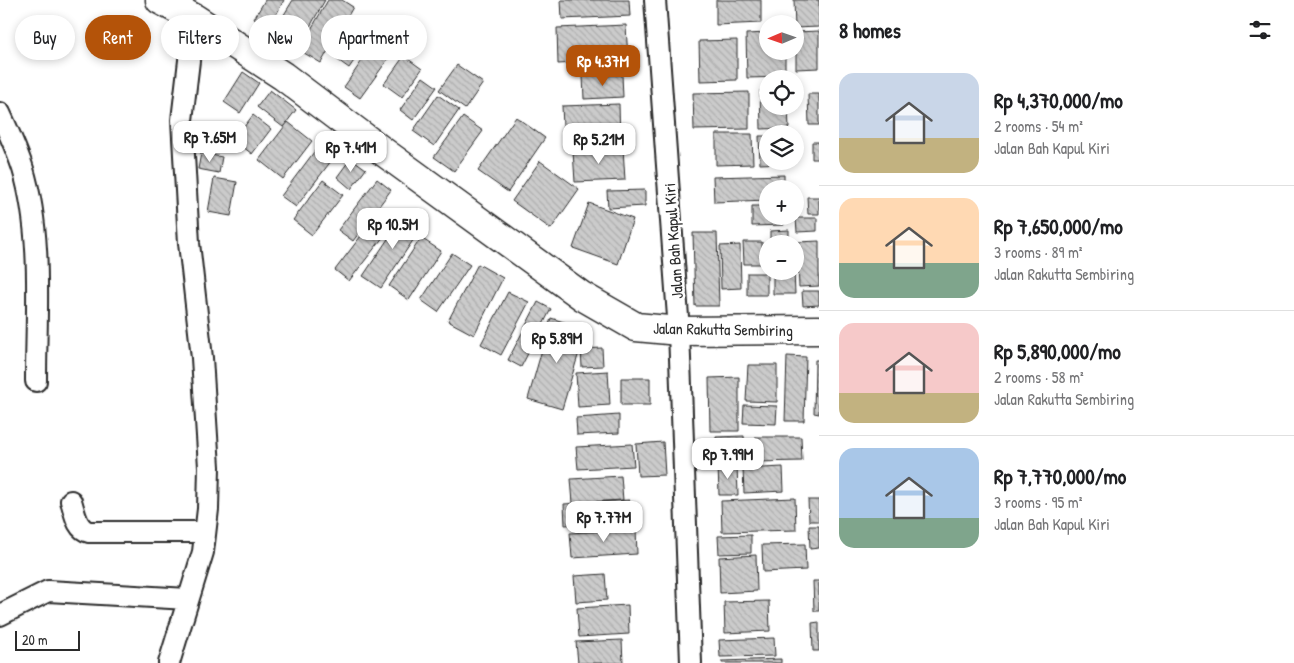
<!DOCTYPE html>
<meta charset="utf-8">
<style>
body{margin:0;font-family:"Patrick Hand",sans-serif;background:#f6f6f6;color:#202124;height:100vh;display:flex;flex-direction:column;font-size:19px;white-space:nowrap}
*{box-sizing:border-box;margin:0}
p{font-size:16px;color:#757577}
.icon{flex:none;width:28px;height:28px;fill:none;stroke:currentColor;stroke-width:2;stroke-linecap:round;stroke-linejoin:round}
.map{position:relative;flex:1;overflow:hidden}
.panel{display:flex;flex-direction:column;background:#fff;width:475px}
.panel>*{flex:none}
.banner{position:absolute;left:15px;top:15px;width:475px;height:45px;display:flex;gap:10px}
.needle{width:32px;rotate:268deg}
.buttons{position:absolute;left:759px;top:15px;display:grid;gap:10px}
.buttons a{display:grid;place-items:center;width:45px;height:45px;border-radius:50%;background:#fff;box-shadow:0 2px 8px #0003;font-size:25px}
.scale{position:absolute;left:15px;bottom:12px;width:65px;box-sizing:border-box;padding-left:5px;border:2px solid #2b2b2b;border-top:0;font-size:14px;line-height:18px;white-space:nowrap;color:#2b2b2b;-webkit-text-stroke:4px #fff;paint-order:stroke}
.price{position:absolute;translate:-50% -42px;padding:0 11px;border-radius:10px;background:#fff;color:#222;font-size:16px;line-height:32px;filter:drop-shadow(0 1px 2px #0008)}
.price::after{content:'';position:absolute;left:50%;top:30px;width:15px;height:11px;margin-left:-8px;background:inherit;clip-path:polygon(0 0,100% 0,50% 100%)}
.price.current{background:#b45309;color:#fff}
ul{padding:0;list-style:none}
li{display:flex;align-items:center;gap:15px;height:125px;padding:0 20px}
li+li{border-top:1px solid #e0e0e0}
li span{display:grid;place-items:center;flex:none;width:140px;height:100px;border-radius:15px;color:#555}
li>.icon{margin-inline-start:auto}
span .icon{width:60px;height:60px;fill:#fffc;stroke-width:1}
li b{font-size:21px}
h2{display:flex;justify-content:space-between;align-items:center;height:60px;padding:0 20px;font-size:21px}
.chip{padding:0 18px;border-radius:22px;background:#fff;box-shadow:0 2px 8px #0003;font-size:18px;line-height:45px}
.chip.current{background:#b45309;color:#fff}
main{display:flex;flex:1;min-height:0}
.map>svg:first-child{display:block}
.building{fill:url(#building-back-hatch);stroke:#2b2b2b}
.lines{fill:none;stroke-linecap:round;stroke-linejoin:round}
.street-casing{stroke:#2b2b2b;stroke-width:24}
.secondary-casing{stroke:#2b2b2b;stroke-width:31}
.street{stroke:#fff;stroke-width:20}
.secondary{stroke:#fff;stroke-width:28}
.labels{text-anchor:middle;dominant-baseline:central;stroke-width:5;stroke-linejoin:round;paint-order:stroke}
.street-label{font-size:16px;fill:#2b2b2b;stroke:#fff}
</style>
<main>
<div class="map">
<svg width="819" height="663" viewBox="0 0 819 663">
<defs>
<pattern id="building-back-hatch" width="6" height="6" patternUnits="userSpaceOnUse" patternTransform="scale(1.25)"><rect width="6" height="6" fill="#cbcbcb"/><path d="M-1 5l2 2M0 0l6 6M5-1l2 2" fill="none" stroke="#aeaeae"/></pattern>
</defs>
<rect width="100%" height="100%" fill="#fff"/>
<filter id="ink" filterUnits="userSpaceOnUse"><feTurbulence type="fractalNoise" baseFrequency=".02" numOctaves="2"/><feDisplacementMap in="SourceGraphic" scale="10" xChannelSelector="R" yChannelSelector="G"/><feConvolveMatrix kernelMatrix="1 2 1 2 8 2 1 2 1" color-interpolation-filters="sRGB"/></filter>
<g filter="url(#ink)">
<path class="building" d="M 265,0 L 284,0 L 269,28 L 254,19 Z
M 293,0 L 325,0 L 299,46 L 274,31 Z
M 328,0 L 342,0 L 353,7 L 321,63 L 299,50 Z
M 561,0 L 629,0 L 630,16 L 562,19 Z
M 716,0 L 761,0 L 761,23 L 716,25 Z
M 794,0 L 819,0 L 819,27 L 795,28 Z
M 626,25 L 628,60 L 558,64 L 557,28 Z
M 358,26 L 371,36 L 349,68 L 335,58 Z
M 819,31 L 819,68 L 796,69 L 796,32 Z
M 768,33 L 768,51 L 785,51 L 785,77 L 747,78 L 746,34 Z
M 379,36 L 396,48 L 360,98 L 344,87 Z
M 737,40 L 737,80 L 700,81 L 699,41 Z
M 404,56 L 422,69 L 402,97 L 384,84 Z
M 457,65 L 483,83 L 465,109 L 439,90 Z
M 243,72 L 259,83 L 240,113 L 224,102 Z
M 622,75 L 623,97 L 584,99 L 583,76 Z
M 423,77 L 437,87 L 413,120 L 400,110 Z
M 270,90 L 296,110 L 283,127 L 257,107 Z
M 760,90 L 768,90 L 768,106 L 788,106 L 789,128 L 761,129 Z
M 749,92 L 749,129 L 694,130 L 693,93 Z
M 808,94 L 819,94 L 819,125 L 809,125 Z
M 438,95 L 459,110 L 434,146 L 413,131 Z
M 619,104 L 620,143 L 564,146 L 562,106 Z
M 253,115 L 271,129 L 252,154 L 234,140 Z
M 463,117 L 483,131 L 454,171 L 434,157 Z
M 516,117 L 545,138 L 508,192 L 478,171 Z
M 288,122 L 312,141 L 283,179 L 259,160 Z
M 716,134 L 752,134 L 753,164 L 716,165 Z
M 759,136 L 768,136 L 768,161 L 784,161 L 784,163 L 760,164 Z
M 323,140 L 338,152 L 296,207 L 281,196 Z
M 812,142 L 819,142 L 819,159 L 812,159 Z
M 623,148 L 625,180 L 575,182 L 573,151 Z
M 201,153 L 222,157 L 219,173 L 198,169 Z
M 351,158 L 366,169 L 351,189 L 337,177 Z
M 540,161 L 579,189 L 551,229 L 512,201 Z
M 784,175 L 784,189 L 768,189 L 768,200 L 714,202 L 713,177 Z
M 214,178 L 237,182 L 231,216 L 208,212 Z
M 377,179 L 391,190 L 353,241 L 338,230 Z
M 323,180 L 343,195 L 312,235 L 293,220 Z
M 645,190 L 645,206 L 608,208 L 607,191 Z
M 807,197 L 819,197 L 819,214 L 808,214 Z
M 589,203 L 633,219 L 618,264 L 573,248 Z
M 752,206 L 768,206 L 768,216 L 784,216 L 784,225 L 752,226 Z
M 383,207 L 398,218 L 349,281 L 335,270 Z
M 406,212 L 424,224 L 381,288 L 363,276 Z
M 796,218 L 817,218 L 817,231 L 797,232 Z
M 789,230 L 789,244 L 770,244 L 770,231 Z
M 693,233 L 717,233 L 719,306 L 695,306 Z
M 421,238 L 441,251 L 409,300 L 389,286 Z
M 819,241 L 819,286 L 799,287 L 797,242 Z
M 743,242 L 762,242 L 763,264 L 744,264 Z
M 740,245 L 741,288 L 721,289 L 720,246 Z
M 452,253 L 470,265 L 438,312 L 421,300 Z
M 478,264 L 503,278 L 474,335 L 448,321 Z
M 773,271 L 794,271 L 795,294 L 773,294 Z
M 747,273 L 767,273 L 767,295 L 747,295 Z
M 802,291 L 819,291 L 819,305 L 803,306 Z
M 508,292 L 529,302 L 501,355 L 481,344 Z
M 538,302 L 551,309 L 521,367 L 508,360 Z
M 551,318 L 586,329 L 562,409 L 528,399 Z
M 602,348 L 603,366 L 582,367 L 581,349 Z
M 787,356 L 806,357 L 804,421 L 785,421 Z
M 815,360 L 819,360 L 819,414 L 814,413 Z
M 748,365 L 777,365 L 777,402 L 746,401 Z
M 608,371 L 610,405 L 578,407 L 576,373 Z
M 739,377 L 739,431 L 710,431 L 709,378 Z
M 621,378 L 650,378 L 650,405 L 621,405 Z
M 744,405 L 777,406 L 776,424 L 743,423 Z
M 619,415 L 619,433 L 577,435 L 576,418 Z
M 744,436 L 745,458 L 716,459 L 716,437 Z
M 756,437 L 801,437 L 802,461 L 756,462 Z
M 663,442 L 665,475 L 638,476 L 636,444 Z
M 632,444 L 634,466 L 578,469 L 576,447 Z
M 737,464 L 738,495 L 719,495 L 718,465 Z
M 783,467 L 784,491 L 744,493 L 743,469 Z
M 621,476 L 623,500 L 573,503 L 571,479 Z
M 795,498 L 796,530 L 722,532 L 721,501 Z
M 629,500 L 631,521 L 565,525 L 564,504 Z
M 808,500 L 819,500 L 819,521 L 809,521 Z
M 809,526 L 819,526 L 819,548 L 810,549 Z
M 636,529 L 637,554 L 572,558 L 570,533 Z
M 751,535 L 751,553 L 719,554 L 718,536 Z
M 805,544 L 806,570 L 763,572 L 762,545 Z
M 756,555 L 757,591 L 720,593 L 719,557 Z
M 605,574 L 607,600 L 576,602 L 574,576 Z
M 813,581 L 819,581 L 819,611 L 814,611 Z
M 769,601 L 770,631 L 725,633 L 724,602 Z
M 628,605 L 629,634 L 579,637 L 577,608 Z
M 819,622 L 819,651 L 813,651 L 812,623 Z
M 774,638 L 775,656 L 720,657 L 719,640 Z
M 622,640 L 623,663 L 578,663 L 576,642 Z
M 781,659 L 781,663 L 722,663 L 722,661 Z"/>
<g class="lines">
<g class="street-casing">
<path id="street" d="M 655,0 L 679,331 L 691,663
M 0,113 C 8,131 17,150 23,169 C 43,236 36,311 36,381
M 71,501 C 75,512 76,529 89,532 L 205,532
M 0,615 L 48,591 L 188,599
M 169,663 L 203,552 L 208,509 L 209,467 L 202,358 L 189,243 L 182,120 L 194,18"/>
</g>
<g class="secondary-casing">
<path id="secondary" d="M 160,0 L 194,18 L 283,76 L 381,150 L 582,296 L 636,327 L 679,331 L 819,330"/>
</g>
<use href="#street" class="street"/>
<use href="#secondary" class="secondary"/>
</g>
</g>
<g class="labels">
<g class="street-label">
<text transform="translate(673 241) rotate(-94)">Jalan Bah Kapul Kiri</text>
<text transform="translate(723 329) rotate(1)">Jalan Rakutta Sembiring</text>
</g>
</g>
</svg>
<div class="buttons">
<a><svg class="needle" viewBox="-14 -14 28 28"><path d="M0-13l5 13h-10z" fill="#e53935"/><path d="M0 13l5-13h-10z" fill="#757577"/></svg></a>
<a><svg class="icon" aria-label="locate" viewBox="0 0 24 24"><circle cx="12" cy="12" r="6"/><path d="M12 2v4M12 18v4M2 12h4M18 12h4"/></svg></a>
<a><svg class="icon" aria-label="layers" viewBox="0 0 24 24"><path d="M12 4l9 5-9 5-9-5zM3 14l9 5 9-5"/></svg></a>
<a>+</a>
<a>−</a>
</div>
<div class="scale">20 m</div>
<b class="price current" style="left:603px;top:87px">Rp 4.37M</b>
<b class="price" style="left:210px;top:163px">Rp 7.65M</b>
<b class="price" style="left:599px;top:165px">Rp 5.21M</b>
<b class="price" style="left:351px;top:173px">Rp 7.41M</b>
<b class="price" style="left:393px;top:250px">Rp 10.5M</b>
<b class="price" style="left:557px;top:364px">Rp 5.89M</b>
<b class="price" style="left:728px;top:480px">Rp 7.99M</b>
<b class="price" style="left:604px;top:543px">Rp 7.77M</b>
<div class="banner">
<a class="chip">Buy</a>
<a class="chip current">Rent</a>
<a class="chip">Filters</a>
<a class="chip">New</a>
<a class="chip">Apartment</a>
</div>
</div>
<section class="panel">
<h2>8 homes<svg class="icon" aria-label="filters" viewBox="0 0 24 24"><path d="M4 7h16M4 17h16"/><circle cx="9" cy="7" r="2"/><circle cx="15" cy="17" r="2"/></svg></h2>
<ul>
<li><span style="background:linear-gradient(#c9d6e8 65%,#c2b280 0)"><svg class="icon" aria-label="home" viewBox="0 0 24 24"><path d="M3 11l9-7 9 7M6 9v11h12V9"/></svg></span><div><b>Rp 4,370,000/mo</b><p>2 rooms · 54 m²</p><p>Jalan Bah Kapul Kiri</p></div></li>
<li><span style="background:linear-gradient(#ffd9b3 65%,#7fa58c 0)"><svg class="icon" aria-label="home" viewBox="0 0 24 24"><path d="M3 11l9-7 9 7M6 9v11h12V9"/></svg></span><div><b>Rp 7,650,000/mo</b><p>3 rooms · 89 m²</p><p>Jalan Rakutta Sembiring</p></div></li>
<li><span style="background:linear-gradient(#f6c9c9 70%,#c2b280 0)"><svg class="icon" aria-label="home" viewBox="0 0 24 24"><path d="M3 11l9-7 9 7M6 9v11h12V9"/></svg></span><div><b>Rp 5,890,000/mo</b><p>2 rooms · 58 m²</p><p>Jalan Rakutta Sembiring</p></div></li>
<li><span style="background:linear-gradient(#a9c7e8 70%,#7fa58c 0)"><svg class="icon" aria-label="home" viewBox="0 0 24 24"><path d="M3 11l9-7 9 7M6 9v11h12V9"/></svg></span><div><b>Rp 7,770,000/mo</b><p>3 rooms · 95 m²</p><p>Jalan Bah Kapul Kiri</p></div></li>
</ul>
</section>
</main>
